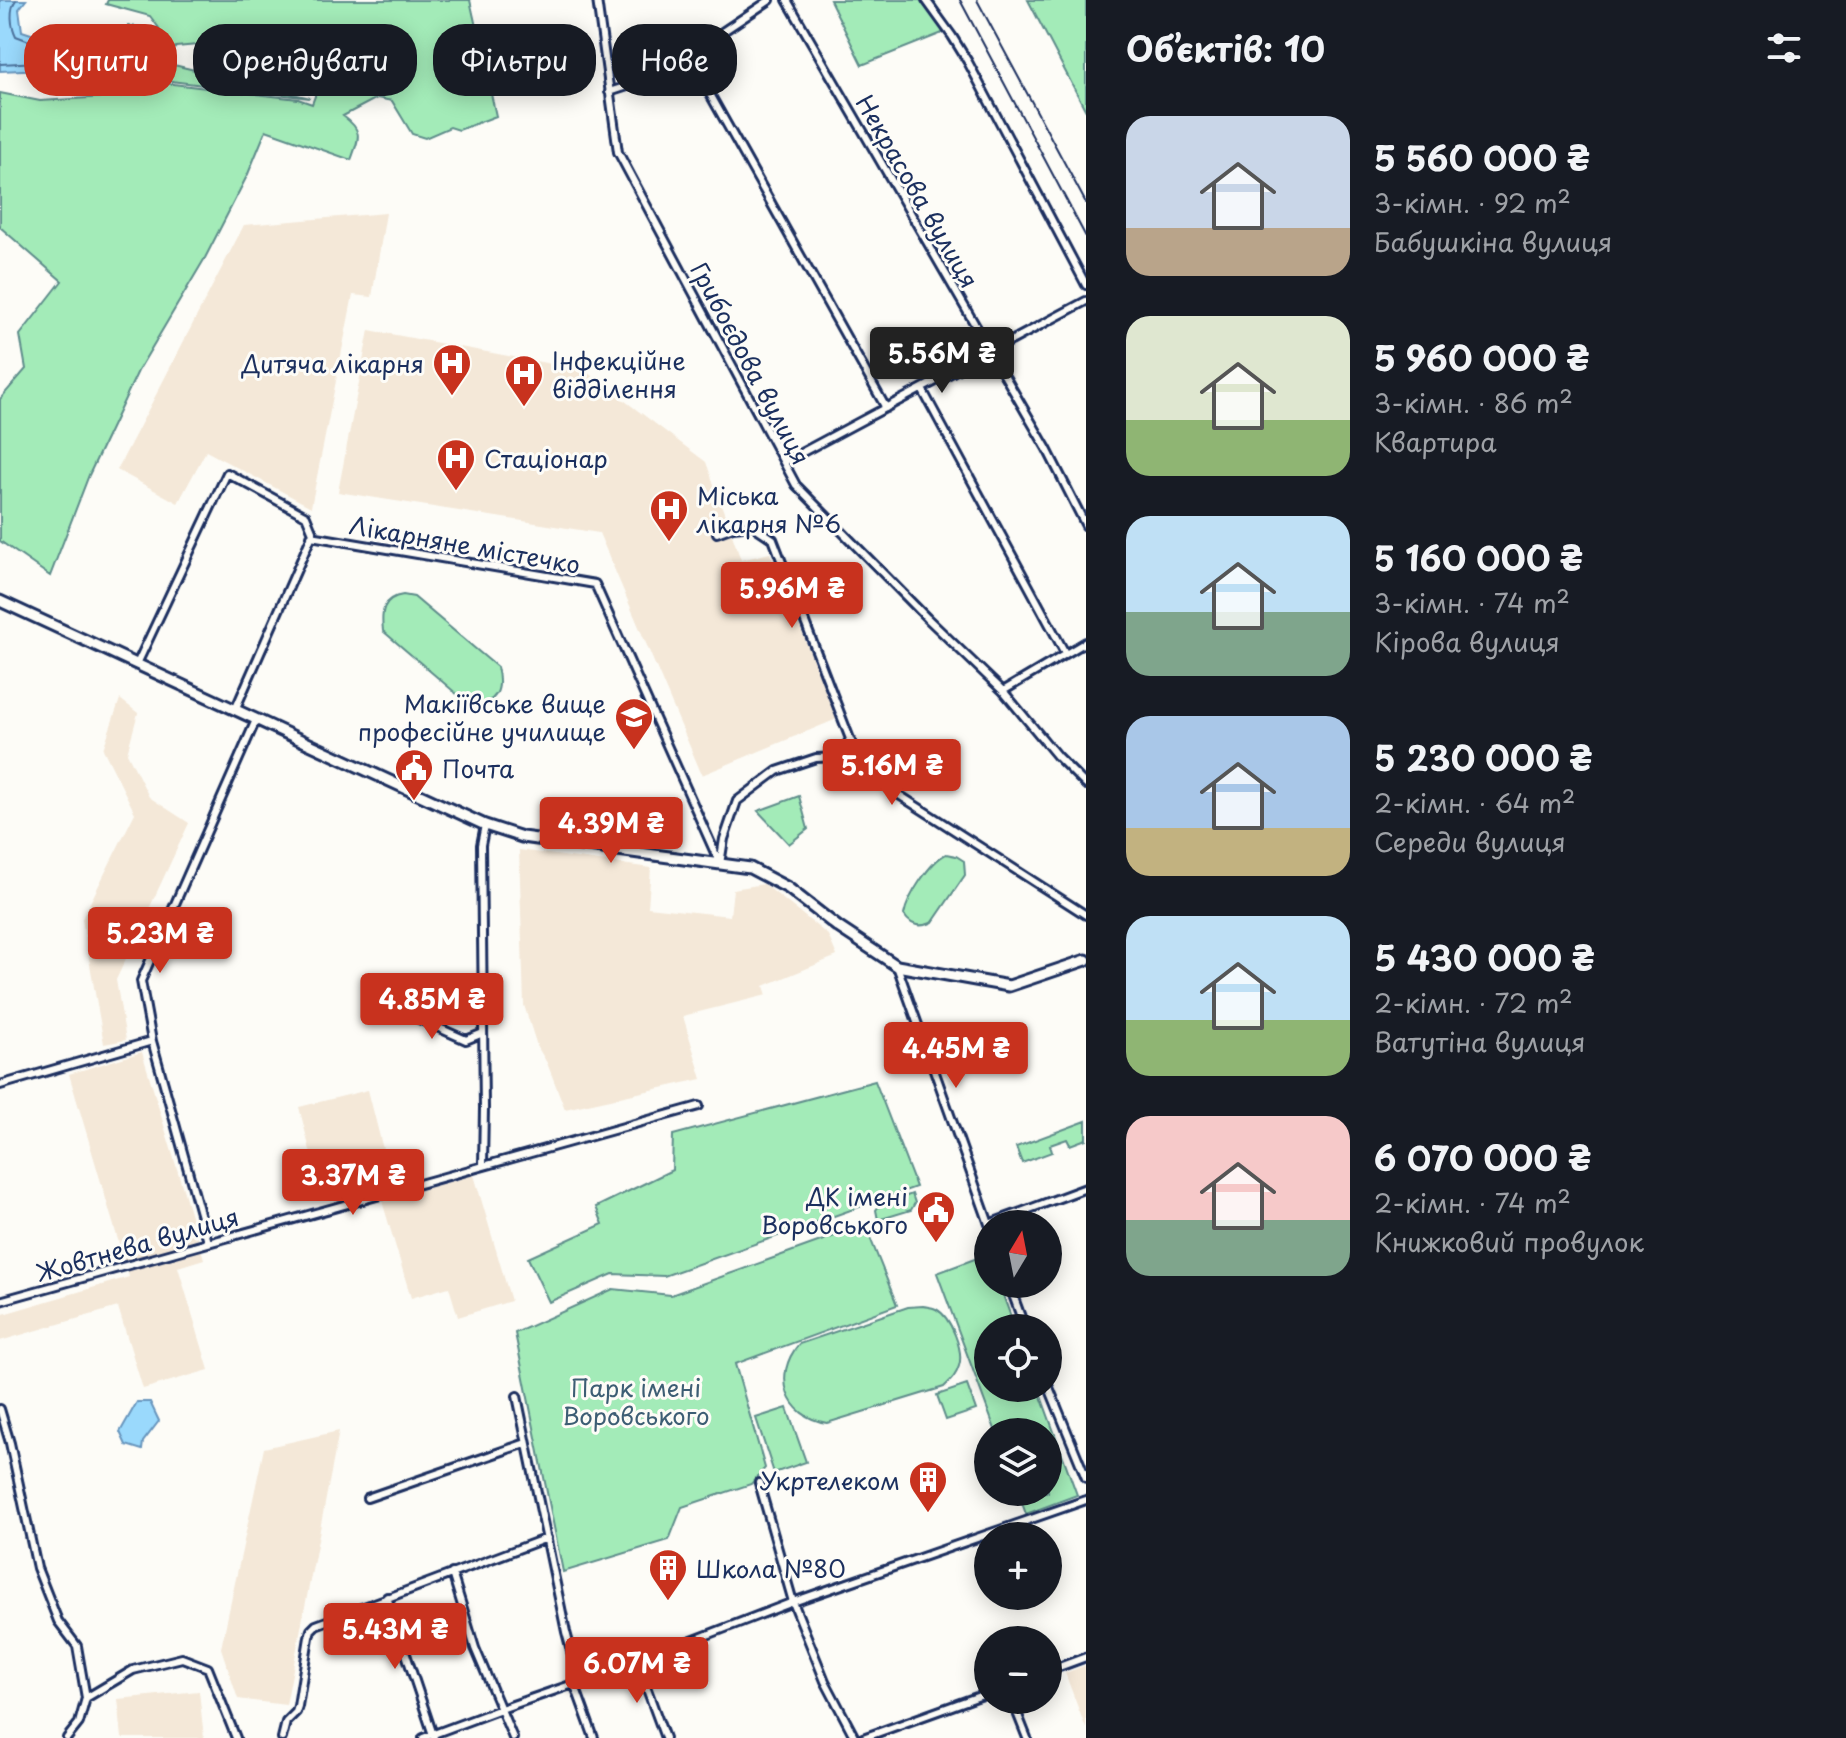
<!DOCTYPE html>
<html lang="uk">
<meta charset="utf-8">
<style>
body{margin:0;font-family:"Playpen Sans",sans-serif;background:#242831;color:#f1f3f6;height:100vh;display:flex;flex-direction:column;font-size:30px;white-space:nowrap}
*{box-sizing:border-box;margin:0}
p{font-size:26px;color:#9ea1a6}
.icon{flex:none;width:44px;height:44px;fill:none;stroke:currentColor;stroke-width:2;stroke-linecap:round;stroke-linejoin:round}
.map{position:relative;flex:1;overflow:hidden}
.sheet{display:flex;flex-direction:column;background:#171b24;width:760px}
.sheet>*{flex:none}
.guide{position:absolute;left:24px;top:24px;width:760px;height:72px;display:flex;gap:16px}
.needle{width:52px;rotate:10deg}
.tools{position:absolute;left:974px;top:1210px;display:grid;gap:16px}
.tools a{display:grid;place-items:center;width:88px;height:88px;border-radius:50%;background:#171b24;box-shadow:0 4px 20px #0003;font-size:40px}
.price{position:absolute;translate:-50% -68px;padding:0 18px;border-radius:8px;background:#c8321e;color:#fff;font-size:26px;line-height:52px;filter:drop-shadow(0 2px 4px #0008)}
.price::after{content:'';position:absolute;left:50%;top:48px;width:24px;height:18px;margin-left:-12px;background:inherit;clip-path:polygon(0 0,100% 0,50% 100%)}
.price.on{background:#222;color:#fff}
ul{padding:0;list-style:none}
li{display:flex;align-items:center;gap:24px;height:200px;padding:0 40px}
li span{display:grid;place-items:center;flex:none;width:224px;height:160px;border-radius:24px;color:#555}
li>.icon{margin-inline-start:auto}
span .icon{width:96px;height:96px;fill:#fffc;stroke-width:1}
li b{font-size:34px}
h2{display:flex;justify-content:space-between;align-items:center;height:96px;padding:0 40px;font-size:34px}
.tag{padding:0 28px;border-radius:32px;background:#171b24;box-shadow:0 4px 20px #0003;font-size:28px;line-height:72px}
.tag.on{background:#c8321e;color:#fff}
main{display:flex;flex:1;min-height:0}
.map>svg:first-child{display:block}
.built{fill:#f4e8d8}
.green{fill:#a3ebb8;stroke:#5f8d8b;stroke-width:2}
.water{fill:#9ad9fc;stroke:#6795bd;stroke-width:2}
.lines{fill:none;stroke-linecap:round;stroke-linejoin:round}
.shore{stroke:#4e739d;stroke-width:2}
.street-casing{stroke:#1b2f5e;stroke-width:12}
.secondary-casing{stroke:#1b2f5e;stroke-width:15}
.street{stroke:#fdfcf7;stroke-width:6}
.secondary{stroke:#fdfcf7;stroke-width:9}
.rail{stroke:#1b2f5e;stroke-width:2}
.labels{text-anchor:middle;dominant-baseline:central;stroke-width:6;stroke-linejoin:round;paint-order:stroke}
.street-label{font-size:24px;fill:#1b2f5e;stroke:#fdfcf7}
.poi-label{font-size:24px;fill:#1b2f5e;stroke:#fdfcf7;text-anchor:start}
.park-label{font-size:24px;fill:#3d5e74;stroke:#fdfcf7}
</style>
<main>
<div class="map">
<svg width="1086" height="1738" viewBox="0 0 1086 1738">
<rect width="100%" height="100%" fill="#fdfcf7"/>
<filter id="ink" filterUnits="userSpaceOnUse"><feTurbulence type="fractalNoise" baseFrequency=".0125" numOctaves="2"/><feDisplacementMap in="SourceGraphic" scale="16" xChannelSelector="R" yChannelSelector="G"/><feConvolveMatrix kernelMatrix="1 2 1 2 8 2 1 2 1" color-interpolation-filters="sRGB"/></filter>
<g filter="url(#ink)">
<path class="built" d="M 386,213 L 372,297 L 353,295 L 311,507 L 206,451 L 178,503 L 117,470 L 244,225 Z
M 369,330 L 584,370 L 706,462 L 741,560 L 770,553 L 837,719 L 702,775 L 599,533 L 338,492 Z
M 120,699 L 138,713 L 127,753 L 149,797 L 189,823 L 116,980 L 126,1040 L 104,1044 L 82,919 L 135,813 L 103,749 Z
M 519,850 L 651,868 L 648,907 L 730,916 L 733,889 L 764,884 L 828,935 L 837,956 L 764,986 L 767,995 L 683,1016 L 702,1079 L 565,1109 L 547,1063 L 537,1046 L 524,1005 Z
M 142,1052 L 204,1259 L 178,1267 L 209,1370 L 143,1389 L 118,1307 L 0,1341 L 0,1315 L 129,1277 L 69,1074 Z
M 368,1090 L 385,1157 L 316,1174 L 299,1107 Z
M 474,1175 L 511,1301 L 458,1317 L 449,1287 L 411,1298 L 382,1201 Z
M 339,1431 L 286,1705 L 238,1699 L 221,1648 L 264,1448 Z
M 1086,1665 L 1086,1729 L 1065,1673 Z
M 199,1691 L 204,1738 L 122,1738 L 118,1699 Z"/>
<path class="green" d="M 108,0 L 470,0 L 496,116 L 459,130 L 450,127 L 425,138 L 412,134 L 392,101 L 377,98 L 343,116 C 364,131 359,138 351,160 L 266,130 L 248,174 L 205,258 L 138,371 L 89,475 L 50,576 L 0,541 L 0,399 L 26,369 L 20,335 L 62,281 L 0,227 L 0,93 L 40,101 L 122,96 L 131,79 L 298,99 L 312,104 L 315,96 L 314,69 L 280,73 L 263,62 L 253,74 L 231,70 L 214,58 L 221,43 L 217,39 L 198,45 L 176,47 L 169,56 L 137,44 L 128,26 L 159,28 L 150,16 L 106,4 Z
M 830,0 L 933,0 L 950,30 L 862,65 Z
M 1028,0 L 1086,0 L 1086,111 Z
M 76,47 L 178,66 L 310,98 L 72,69 Z
M 403,595 L 414,597 L 497,667 C 503,691 497,702 472,707 L 383,631 C 381,613 382,598 403,595 Z
M 799,796 L 808,829 L 789,844 L 758,811 Z
M 946,854 L 956,856 L 964,861 L 965,875 L 933,922 C 921,928 911,926 904,915 C 907,897 930,862 946,854 Z
M 875,1081 L 916,1187 L 664,1276 L 613,1274 L 549,1302 L 528,1258 L 603,1224 L 596,1207 L 672,1170 L 673,1135 Z
M 1086,1121 L 1086,1139 L 1070,1145 L 1067,1139 L 1050,1145 L 1052,1152 L 1022,1163 L 1016,1147 Z
M 912,1194 L 915,1203 L 911,1210 L 878,1220 L 876,1210 L 879,1206 Z
M 865,1225 L 897,1305 L 735,1364 L 765,1468 L 751,1484 L 682,1507 L 669,1540 L 563,1572 L 515,1333 L 613,1289 L 671,1295 Z
M 988,1254 L 988,1284 L 999,1284 L 1015,1328 L 988,1328 L 988,1388 L 1038,1388 L 1077,1495 L 1026,1514 L 1018,1492 L 1048,1492 L 1048,1432 L 996,1432 L 937,1273 Z
M 923,1306 C 927,1307 932,1307 936,1309 C 951,1317 964,1351 959,1366 C 956,1376 951,1380 944,1387 L 827,1423 C 786,1417 772,1376 799,1344 L 908,1307 Z
M 967,1385 L 976,1410 L 946,1420 L 937,1395 Z
M 787,1408 L 806,1462 L 774,1473 L 756,1418 Z"/>
<path class="water" d="M 0,0 L 26,0 L 19,9 L 22,31 L 74,48 L 69,68 L 0,71 Z
M 137,1402 L 150,1402 L 159,1421 L 143,1442 L 142,1450 L 126,1445 L 120,1432 Z"/>
<g class="lines">
<path class="shore" d="M 0,64 L 60,61 L 63,58 L 61,53 L 16,36 C 11,26 9,9 16,0"/>
<g class="street-casing">
<path id="street" d="M 597,0 L 618,152 L 796,485 L 927,618 L 1003,691 L 1057,756 L 1086,785
M 787,0 L 1047,449 L 1086,526
M 926,0 L 952,36 L 968,62 L 1086,285
M 688,55 L 886,408
M 609,92 L 655,77 L 770,0
M 922,389 L 1065,653
M 784,462 L 1086,301
M 717,533 L 733,527 L 752,525 L 773,539 L 850,739 L 840,757
M 311,536 L 595,584 L 720,864
M 137,664 L 227,473 L 306,516 L 313,533 L 235,710
M 1003,691 L 1086,642
M 850,739 L 866,773
M 720,864 L 724,839 L 737,801 L 777,771 L 816,758 L 840,757 L 1086,915
M 897,966 L 989,1224
M 381,1002 L 466,1040 L 483,1033
M 0,1085 L 152,1041
M 483,1165 L 484,1108 L 481,845 L 485,825
M 989,1224 L 1086,1188
M 208,1242 L 152,1041 L 141,981 L 256,720
M 1009,1284 L 1025,1328
M 0,1301 L 699,1106
M 1048,1385 L 1086,1478
M 517,1396 L 566,1632 L 579,1681
M 0,1409 L 10,1443 L 37,1568 L 58,1621 L 77,1646 L 86,1698 L 133,1670 L 182,1658 L 208,1668 L 236,1738
M 759,1483 L 793,1602 L 825,1681 L 855,1738
M 367,1498 L 526,1443
M 452,1573 L 475,1648 L 513,1738
M 387,1597 L 434,1738
M 637,1662 L 665,1738
M 1048,1671 L 1086,1657
M 574,1683 L 594,1738
M 1012,1700 L 1027,1738
M 67,1738 L 79,1723 L 86,1698
M 282,1738 L 286,1722 L 296,1712 L 298,1706 L 309,1637 L 311,1630 L 316,1625 L 547,1538
M 423,1738 L 501,1709 L 637,1662 L 793,1602 L 1086,1500
M 863,1738 L 988,1693"/>
</g>
<g class="secondary-casing">
<path id="secondary" d="M 0,601 L 485,825 L 522,837 L 750,868 L 788,888 L 838,927 L 897,966 L 1009,986 L 1086,960"/>
</g>
<use href="#street" class="street"/>
<use href="#secondary" class="secondary"/>
<path class="rail" d="M 960,0 L 1086,237
M 977,0 L 1086,203"/>
</g>
</g>
<defs>
<g id="hospital-pin" transform="scale(2)"><path d="M0 17L-7.5 6A9.5 9.5 0 1 1 7.5 6Z" fill="#c8321e" stroke="#fdfcf7"/><path d="M-5-5h3v3.5h4V-5h3V5h-3V1.5h-4V5h-3Z" fill="#fff"/></g>
<g id="university-pin" transform="scale(2)"><path d="M0 17L-7.5 6A9.5 9.5 0 1 1 7.5 6Z" fill="#c8321e" stroke="#fdfcf7"/><path d="M0-5L7-2L0 1L-7-2ZM-4 1L0 2.5L4 1V4Q0 6-4 4Z" fill="#fff"/></g>
<g id="civic-pin" transform="scale(2)"><path d="M0 17L-7.5 6A9.5 9.5 0 1 1 7.5 6Z" fill="#c8321e" stroke="#fdfcf7"/><path d="M-.6-6.5H3V-4.5H.6V-3L4-1V1h2V6H-6V1h2V-1L-.6-3ZM-1.2 2.5V6h2.4V2.5Z" fill="#fff"/></g>
<g id="building-pin" transform="scale(2)"><path d="M0 17L-7.5 6A9.5 9.5 0 1 1 7.5 6Z" fill="#c8321e" stroke="#fdfcf7"/><path d="M-4-6H4V6H1V3H-1V6H-4ZM-2.5-4.3h1.7v1.8h-1.7ZM.8-4.3h1.7v1.8H.8ZM-2.5-1h1.7V.8h-1.7ZM.8-1h1.7V.8H.8Z" fill="#fff"/></g>
</defs>
<g fill-rule="evenodd">
<use href="#hospital-pin" x="452" y="363"/>
<use href="#hospital-pin" x="524" y="374"/>
<use href="#hospital-pin" x="456" y="458"/>
<use href="#hospital-pin" x="669" y="509"/>
<use href="#university-pin" x="634" y="717"/>
<use href="#civic-pin" x="414" y="768"/>
<use href="#civic-pin" x="936" y="1210"/>
<use href="#building-pin" x="928" y="1480"/>
<use href="#building-pin" x="668" y="1568"/>
</g>
<g class="labels">
<g class="street-label">
<text transform="translate(918 191) rotate(60)">Некрасова вулиця</text>
<text transform="translate(751 363) rotate(62)">Грибоєдова вулиця</text>
<text transform="translate(465 544) rotate(10)">Лікарняне містечко</text>
<text transform="translate(137 1244) rotate(-16)">Жовтнева вулиця</text>
</g>
<g class="poi-label">
<text x="552" y="360">Інфекційне<tspan x="552" dy="28">відділення</tspan></text>
<text x="424" y="363" text-anchor="end">Дитяча лікарня</text>
<text x="484" y="458">Стаціонар</text>
<text x="697" y="495">Міська<tspan x="697" dy="28">лікарня №6</tspan></text>
<text x="606" y="703" text-anchor="end">Макіївське вище<tspan x="606" dy="28">професійне училище</tspan></text>
<text x="442" y="768">Почта</text>
<text x="908" y="1196" text-anchor="end">ДК імені<tspan x="908" dy="28">Воровського</tspan></text>
<text x="900" y="1480" text-anchor="end">Укртелеком</text>
<text x="696" y="1568">Школа №80</text>
</g>
<g class="park-label">
<text x="636" y="1387">Парк імені<tspan x="636" dy="28">Воровського</tspan></text>
</g>
</g>
</svg>
<div class="tools">
<a><svg class="needle" viewBox="-14 -14 28 28"><path d="M0-13l5 13h-10z" fill="#e53935"/><path d="M0 13l5-13h-10z" fill="#9ea1a6"/></svg></a>
<a><svg class="icon" aria-label="locate" viewBox="0 0 24 24"><circle cx="12" cy="12" r="6"/><path d="M12 2v4M12 18v4M2 12h4M18 12h4"/></svg></a>
<a><svg class="icon" aria-label="layers" viewBox="0 0 24 24"><path d="M12 4l9 5-9 5-9-5zM3 14l9 5 9-5"/></svg></a>
<a>+</a>
<a>−</a>
</div>
<b class="price on" style="left:942px;top:395px">5.56M ₴</b>
<b class="price" style="left:792px;top:630px">5.96M ₴</b>
<b class="price" style="left:892px;top:807px">5.16M ₴</b>
<b class="price" style="left:611px;top:865px">4.39M ₴</b>
<b class="price" style="left:160px;top:975px">5.23M ₴</b>
<b class="price" style="left:432px;top:1041px">4.85M ₴</b>
<b class="price" style="left:956px;top:1090px">4.45M ₴</b>
<b class="price" style="left:353px;top:1217px">3.37M ₴</b>
<b class="price" style="left:395px;top:1671px">5.43M ₴</b>
<b class="price" style="left:637px;top:1705px">6.07M ₴</b>
<div class="guide">
<a class="tag on">Купити</a>
<a class="tag">Орендувати</a>
<a class="tag">Фільтри</a>
<a class="tag">Нове</a>
</div>
</div>
<section class="sheet">
<h2>Об’єктів: 10<svg class="icon" aria-label="filters" viewBox="0 0 24 24"><path d="M4 7h16M4 17h16"/><circle cx="9" cy="7" r="2"/><circle cx="15" cy="17" r="2"/></svg></h2>
<ul>
<li><span style="background:linear-gradient(#c9d6e8 70%,#b9a48a 0)"><svg class="icon" aria-label="home" viewBox="0 0 24 24"><path d="M3 11l9-7 9 7M6 9v11h12V9"/></svg></span><div><b>5 560 000 ₴</b><p>3-кімн. · 92 m²</p><p>Бабушкіна вулиця</p></div></li>
<li><span style="background:linear-gradient(#dfe7d0 65%,#8fb573 0)"><svg class="icon" aria-label="home" viewBox="0 0 24 24"><path d="M3 11l9-7 9 7M6 9v11h12V9"/></svg></span><div><b>5 960 000 ₴</b><p>3-кімн. · 86 m²</p><p>Квартира</p></div></li>
<li><span style="background:linear-gradient(#bfe0f5 60%,#7fa58c 0)"><svg class="icon" aria-label="home" viewBox="0 0 24 24"><path d="M3 11l9-7 9 7M6 9v11h12V9"/></svg></span><div><b>5 160 000 ₴</b><p>3-кімн. · 74 m²</p><p>Кірова вулиця</p></div></li>
<li><span style="background:linear-gradient(#a9c7e8 70%,#c2b280 0)"><svg class="icon" aria-label="home" viewBox="0 0 24 24"><path d="M3 11l9-7 9 7M6 9v11h12V9"/></svg></span><div><b>5 230 000 ₴</b><p>2-кімн. · 64 m²</p><p>Середи вулиця</p></div></li>
<li><span style="background:linear-gradient(#bfe0f5 65%,#8fb573 0)"><svg class="icon" aria-label="home" viewBox="0 0 24 24"><path d="M3 11l9-7 9 7M6 9v11h12V9"/></svg></span><div><b>5 430 000 ₴</b><p>2-кімн. · 72 m²</p><p>Ватутіна вулиця</p></div></li>
<li><span style="background:linear-gradient(#f6c9c9 65%,#7fa58c 0)"><svg class="icon" aria-label="home" viewBox="0 0 24 24"><path d="M3 11l9-7 9 7M6 9v11h12V9"/></svg></span><div><b>6 070 000 ₴</b><p>2-кімн. · 74 m²</p><p>Книжковий провулок</p></div></li>
</ul>
</section>
</main>
